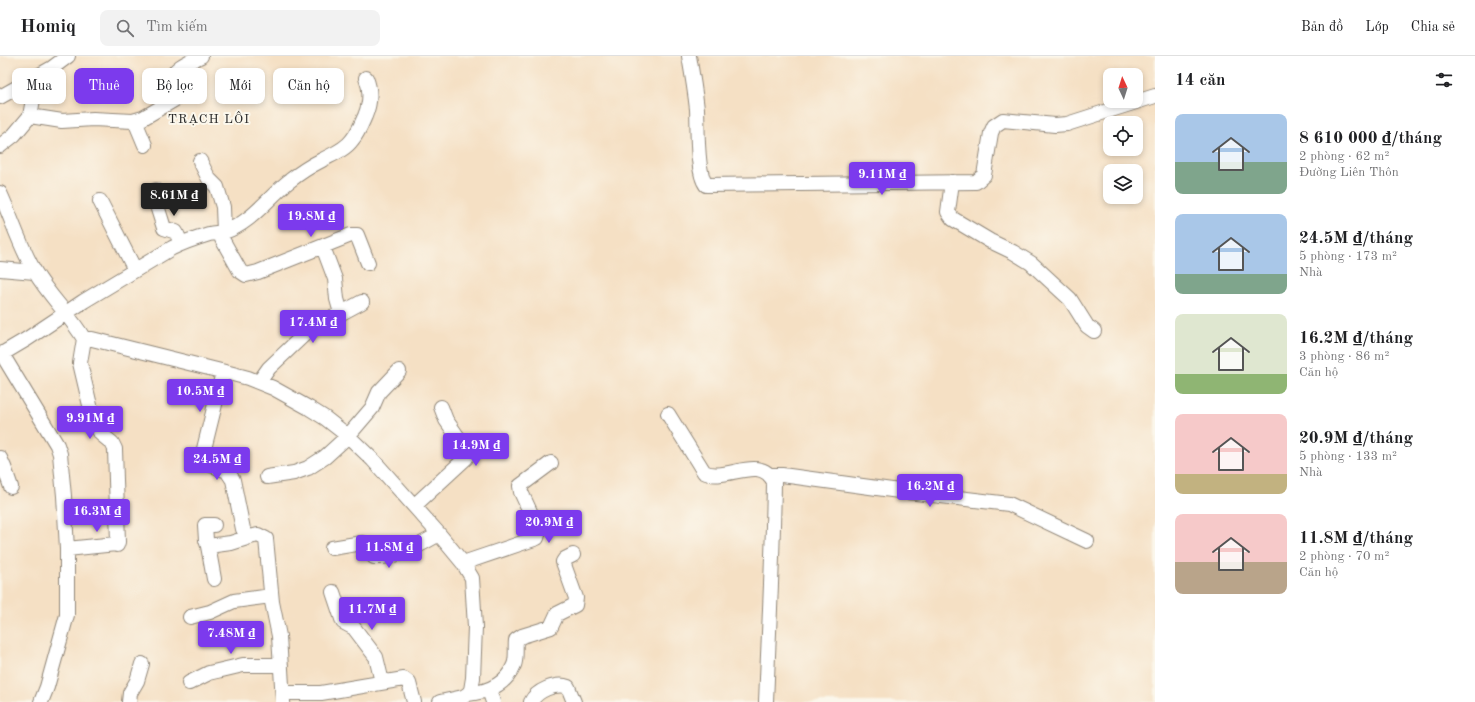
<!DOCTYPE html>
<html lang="vi">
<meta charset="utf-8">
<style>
body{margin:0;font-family:"Old Standard TT",serif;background:#f2f2f2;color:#202124;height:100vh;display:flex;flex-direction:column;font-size:15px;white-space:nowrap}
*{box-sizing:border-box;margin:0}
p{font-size:13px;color:#757577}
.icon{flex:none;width:22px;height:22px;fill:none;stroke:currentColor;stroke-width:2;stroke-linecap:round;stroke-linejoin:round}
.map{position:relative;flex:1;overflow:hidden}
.drawer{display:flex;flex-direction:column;background:#fff;width:320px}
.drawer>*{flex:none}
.top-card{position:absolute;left:12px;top:12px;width:380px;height:36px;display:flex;gap:8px}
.needle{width:26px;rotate:356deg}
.tools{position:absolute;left:1103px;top:12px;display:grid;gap:8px}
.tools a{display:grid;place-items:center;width:40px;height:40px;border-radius:8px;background:#fff;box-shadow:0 2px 6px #0003;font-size:20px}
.price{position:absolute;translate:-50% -34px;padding:0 9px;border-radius:4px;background:#7c3aed;color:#fff;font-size:13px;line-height:26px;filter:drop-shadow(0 1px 2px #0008)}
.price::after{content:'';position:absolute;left:50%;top:24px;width:12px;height:9px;margin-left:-6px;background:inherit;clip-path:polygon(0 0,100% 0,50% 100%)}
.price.active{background:#222;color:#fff}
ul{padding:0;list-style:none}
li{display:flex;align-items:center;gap:12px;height:100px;padding:0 20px}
li span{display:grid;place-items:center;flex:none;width:112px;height:80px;border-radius:8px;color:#555}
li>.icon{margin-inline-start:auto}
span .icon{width:48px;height:48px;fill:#fffc;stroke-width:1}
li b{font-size:17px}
h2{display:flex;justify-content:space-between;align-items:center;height:48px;padding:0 20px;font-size:17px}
.chip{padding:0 14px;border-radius:8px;background:#fff;box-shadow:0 2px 6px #0003;font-size:14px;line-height:36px}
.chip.active{background:#7c3aed;color:#fff}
header{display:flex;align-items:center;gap:24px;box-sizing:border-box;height:56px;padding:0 20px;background:#fff;border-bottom:1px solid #e0e0e0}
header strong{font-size:19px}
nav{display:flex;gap:22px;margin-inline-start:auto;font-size:14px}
.search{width:280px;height:36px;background:#f2f2f2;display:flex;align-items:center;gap:10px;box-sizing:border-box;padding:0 14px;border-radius:8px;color:#757577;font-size:15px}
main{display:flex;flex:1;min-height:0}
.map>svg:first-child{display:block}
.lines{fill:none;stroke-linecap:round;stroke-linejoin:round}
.minor-casing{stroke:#908678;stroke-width:16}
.minor{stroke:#fff;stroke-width:14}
.labels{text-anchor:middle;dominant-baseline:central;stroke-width:4;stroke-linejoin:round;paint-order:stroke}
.quarter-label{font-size:13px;letter-spacing:1px;fill:#2b2b2b;stroke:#fbf7ec}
</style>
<header>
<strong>Homiq</strong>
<div class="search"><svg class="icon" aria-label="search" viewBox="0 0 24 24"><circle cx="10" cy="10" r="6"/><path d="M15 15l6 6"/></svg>Tìm kiếm</div>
<nav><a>Bản đồ</a><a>Lớp</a><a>Chia sẻ</a></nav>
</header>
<main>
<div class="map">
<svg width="1155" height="646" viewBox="0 0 1155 646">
<rect width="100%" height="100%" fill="#fbf7ec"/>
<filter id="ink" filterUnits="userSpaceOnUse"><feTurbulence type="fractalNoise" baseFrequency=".025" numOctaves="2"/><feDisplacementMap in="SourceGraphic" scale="8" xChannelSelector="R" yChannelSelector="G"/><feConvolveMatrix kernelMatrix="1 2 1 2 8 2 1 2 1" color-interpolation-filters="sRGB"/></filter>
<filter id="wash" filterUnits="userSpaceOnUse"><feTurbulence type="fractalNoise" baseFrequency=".012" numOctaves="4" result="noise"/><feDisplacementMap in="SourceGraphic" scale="16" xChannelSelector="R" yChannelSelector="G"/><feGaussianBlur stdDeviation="0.9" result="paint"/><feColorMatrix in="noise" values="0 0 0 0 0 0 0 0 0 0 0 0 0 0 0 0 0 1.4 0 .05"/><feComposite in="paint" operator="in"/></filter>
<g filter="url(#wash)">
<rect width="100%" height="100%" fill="#f5e0c4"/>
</g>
<g filter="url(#ink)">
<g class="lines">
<g class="minor-casing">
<path id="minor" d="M 689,0 C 692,17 695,35 697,53 C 698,71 696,116 706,129 L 976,126 L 984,119 L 991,77 L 994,70 L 1003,64 L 1055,69 L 1067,68 L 1155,40
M 0,41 L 52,12 L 68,0
M 30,60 L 62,65 L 93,63 L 133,65 L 143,62 L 179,41 L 180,35 L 172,23 C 173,11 191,5 201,0
M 135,65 L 145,89
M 0,90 L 14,79 L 30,60 L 37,21
M 200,105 L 209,123 L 217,131 L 223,151 L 224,176 L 222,183 L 240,215 L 246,219 L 258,216 L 351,179 L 357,179 L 368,207
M 952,126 L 948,156 L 953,163 L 990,185 L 1013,196 L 1031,207 L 1070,243 L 1087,270 L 1094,275
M 156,134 L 158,153 L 164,172 L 176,176 L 181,187
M 0,137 C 12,163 20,191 35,216 C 49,240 70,259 84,283 L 92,283 L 233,318 L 248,322 L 273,332 L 309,352 L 325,362 L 348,380 L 373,404 L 439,478 L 463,507 L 472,522 L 475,571 L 473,622 L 471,634 L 468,638 L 463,641 L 440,646
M 100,145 L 135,214
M 323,191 L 335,223 L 337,243 L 341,257
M 0,213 L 35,216
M 2,298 L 57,389 L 60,398 L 64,440 L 67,493 L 67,559 L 47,631 L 41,646
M 0,299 L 27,283 L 84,245 L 172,192 C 184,186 196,182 209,178 C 214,177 219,177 224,176 C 251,167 267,143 288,126 C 298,118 310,110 322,104 C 331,99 345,94 352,84 C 358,77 361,69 365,60 C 370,48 371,34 366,22
M 223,316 L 201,405 L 227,415 L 233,424 L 243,473 L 247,480 L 250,481 L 258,479 L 266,483 L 272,546 L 279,580 L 283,646
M 259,326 L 269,312 L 308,275 L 362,246
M 668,358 L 704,416 C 725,427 760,397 774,426 C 773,499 769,573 766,646
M 0,402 L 4,411 L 11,431
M 771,419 L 782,419 L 899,435 L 1009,448 L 1087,485
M 267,421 L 294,417 L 308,412 L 325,401 L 348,380 L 372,352 L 379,336 L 399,315
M 414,450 L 466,402 L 468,398 L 464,390 L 446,364 L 441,351
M 208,490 L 206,484 L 205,469 L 214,469
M 332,492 L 362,487 C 370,488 370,495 374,501 C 399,502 418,490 439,478
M 67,493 L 116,488 L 117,489 L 118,486 L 115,393 L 112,387 L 101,378 L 93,362 L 80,307 L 84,283
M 463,507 L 537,482 L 539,475 L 521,436 L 520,430 L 551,407
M 214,523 L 208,490 L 231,487 L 250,481
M 333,536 L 343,566 L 354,572 L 376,601 L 382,626
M 190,561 L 210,556 L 234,545 L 271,540
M 189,627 L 209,617 L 243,609 L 281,609
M 489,634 L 493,646
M 283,637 L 321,637 L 404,623 L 409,627 L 414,646
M 468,638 C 488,636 506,629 514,609 C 517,602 515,592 516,584 L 522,580 L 551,571 L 557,558 L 575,549 L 576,542 L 563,506 L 565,503 L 573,499
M 129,646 L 130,637 L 137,625 L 142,608
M 531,646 C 536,635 556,626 568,631 L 574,646"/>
</g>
<use href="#minor" class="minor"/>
</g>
</g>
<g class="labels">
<g class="quarter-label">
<text x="209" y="63">TRẠCH LÔI</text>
</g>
</g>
</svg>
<div class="tools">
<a><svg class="needle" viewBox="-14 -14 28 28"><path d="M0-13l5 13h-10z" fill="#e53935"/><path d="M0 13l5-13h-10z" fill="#757577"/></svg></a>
<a><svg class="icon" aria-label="locate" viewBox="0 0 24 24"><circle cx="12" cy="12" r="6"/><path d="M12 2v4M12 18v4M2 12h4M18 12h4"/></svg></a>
<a><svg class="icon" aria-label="layers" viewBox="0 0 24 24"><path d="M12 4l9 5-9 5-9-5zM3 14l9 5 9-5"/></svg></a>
</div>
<b class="price" style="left:882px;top:140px">9.11M ₫</b>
<b class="price active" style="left:174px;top:161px">8.61M ₫</b>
<b class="price" style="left:311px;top:182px">19.8M ₫</b>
<b class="price" style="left:313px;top:288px">17.4M ₫</b>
<b class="price" style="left:200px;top:357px">10.5M ₫</b>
<b class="price" style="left:90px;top:384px">9.91M ₫</b>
<b class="price" style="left:476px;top:411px">14.9M ₫</b>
<b class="price" style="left:217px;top:425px">24.5M ₫</b>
<b class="price" style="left:930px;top:452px">16.2M ₫</b>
<b class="price" style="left:97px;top:477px">16.3M ₫</b>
<b class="price" style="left:549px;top:488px">20.9M ₫</b>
<b class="price" style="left:389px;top:513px">11.8M ₫</b>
<b class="price" style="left:372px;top:575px">11.7M ₫</b>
<b class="price" style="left:231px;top:599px">7.48M ₫</b>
<div class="top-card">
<a class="chip">Mua</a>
<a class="chip active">Thuê</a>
<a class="chip">Bộ lọc</a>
<a class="chip">Mới</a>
<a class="chip">Căn hộ</a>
</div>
</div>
<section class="drawer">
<h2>14 căn<svg class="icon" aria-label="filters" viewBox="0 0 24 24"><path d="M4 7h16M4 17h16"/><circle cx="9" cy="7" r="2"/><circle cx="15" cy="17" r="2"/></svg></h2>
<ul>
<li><span style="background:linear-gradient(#a9c7e8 60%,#7fa58c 0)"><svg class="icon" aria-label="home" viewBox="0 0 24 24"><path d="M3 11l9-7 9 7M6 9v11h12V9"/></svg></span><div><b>8 610 000 ₫/tháng</b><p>2 phòng · 62 m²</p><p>Đường Liên Thôn</p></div></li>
<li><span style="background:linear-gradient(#a9c7e8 75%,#7fa58c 0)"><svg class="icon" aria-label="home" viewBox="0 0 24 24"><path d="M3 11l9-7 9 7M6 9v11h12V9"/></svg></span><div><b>24.5M ₫/tháng</b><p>5 phòng · 173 m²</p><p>Nhà</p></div></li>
<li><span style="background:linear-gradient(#dfe7d0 75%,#8fb573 0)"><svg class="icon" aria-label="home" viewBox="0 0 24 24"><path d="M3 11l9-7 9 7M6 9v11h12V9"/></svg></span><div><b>16.2M ₫/tháng</b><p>3 phòng · 86 m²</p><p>Căn hộ</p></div></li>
<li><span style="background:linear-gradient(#f6c9c9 75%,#c2b280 0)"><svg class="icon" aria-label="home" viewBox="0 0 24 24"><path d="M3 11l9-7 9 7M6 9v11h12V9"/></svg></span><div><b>20.9M ₫/tháng</b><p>5 phòng · 133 m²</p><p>Nhà</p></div></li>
<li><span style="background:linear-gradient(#f6c9c9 60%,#b9a48a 0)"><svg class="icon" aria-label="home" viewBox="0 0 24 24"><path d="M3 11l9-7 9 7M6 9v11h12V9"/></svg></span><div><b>11.8M ₫/tháng</b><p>2 phòng · 70 m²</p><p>Căn hộ</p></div></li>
</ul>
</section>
</main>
